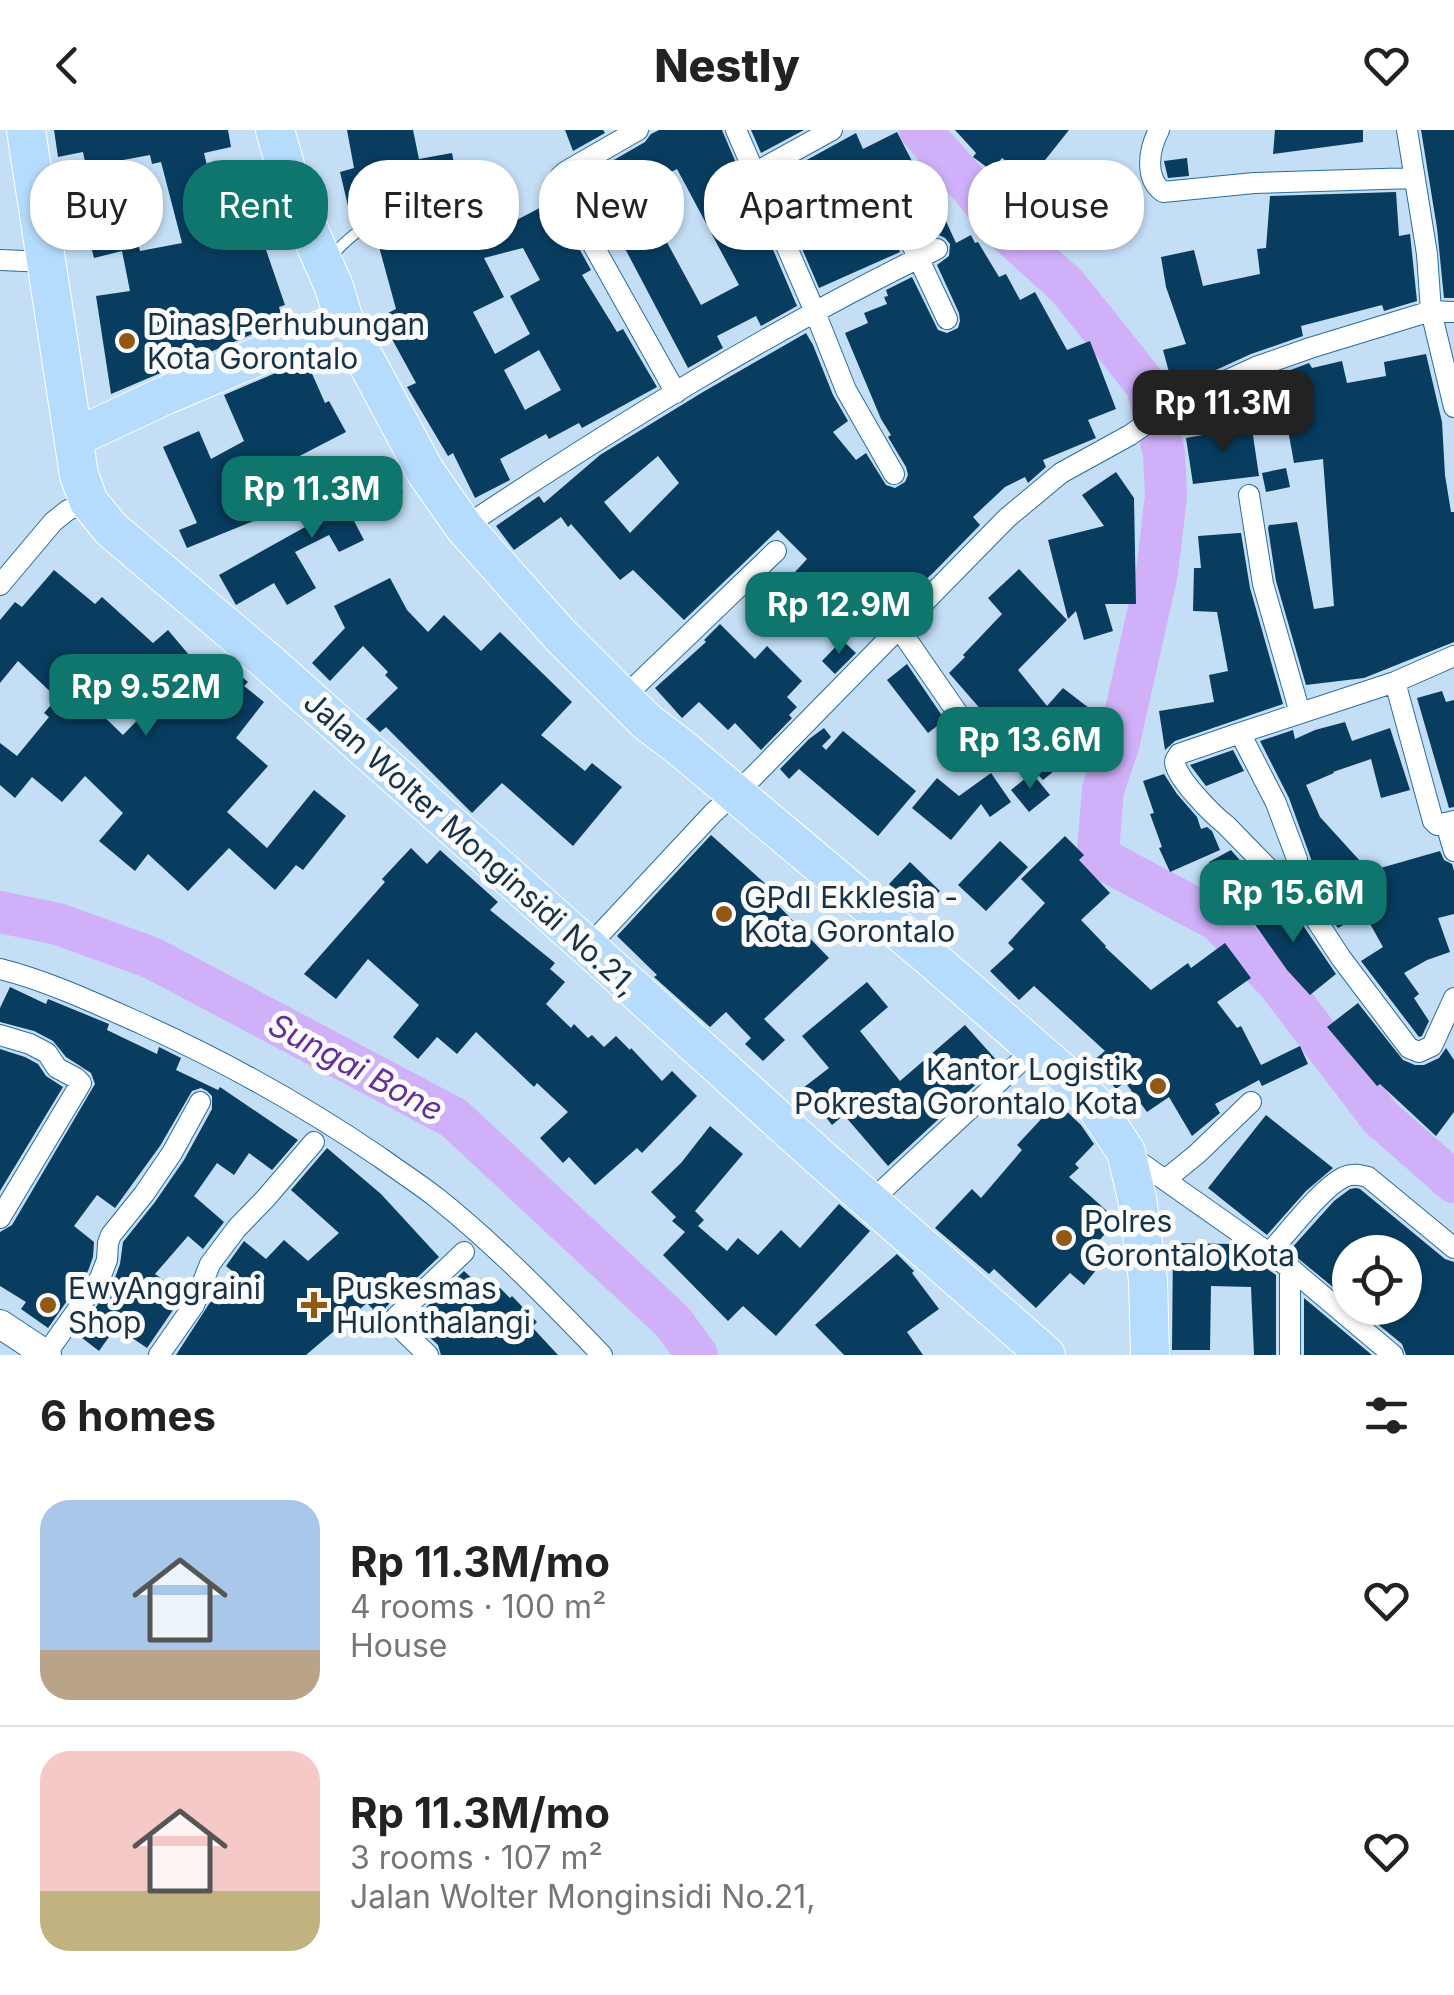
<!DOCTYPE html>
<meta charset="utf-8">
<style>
body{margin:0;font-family:Inter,sans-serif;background:#f6f6f6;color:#222;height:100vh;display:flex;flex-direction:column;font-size:38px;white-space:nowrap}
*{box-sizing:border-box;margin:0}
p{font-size:32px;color:#767676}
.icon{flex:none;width:55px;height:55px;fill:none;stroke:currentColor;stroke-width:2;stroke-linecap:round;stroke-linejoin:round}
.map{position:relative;height:1225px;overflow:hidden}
.drawer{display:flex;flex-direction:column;background:#fff;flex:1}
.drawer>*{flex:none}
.banner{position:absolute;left:30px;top:30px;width:1395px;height:90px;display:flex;gap:20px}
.controls{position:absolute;left:1332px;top:1105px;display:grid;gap:20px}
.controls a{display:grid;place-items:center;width:90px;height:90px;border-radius:50%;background:#fff;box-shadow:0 2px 8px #0004;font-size:50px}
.price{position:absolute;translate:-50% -85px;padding:0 22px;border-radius:20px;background:#0f766e;color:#fff;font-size:32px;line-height:65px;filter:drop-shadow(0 2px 5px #0008)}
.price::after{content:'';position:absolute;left:50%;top:60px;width:30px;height:22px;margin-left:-15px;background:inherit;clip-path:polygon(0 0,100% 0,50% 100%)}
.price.on{background:#222;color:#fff}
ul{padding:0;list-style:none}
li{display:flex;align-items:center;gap:30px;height:250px;padding:0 40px}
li+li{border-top:2px solid #e0e0e0}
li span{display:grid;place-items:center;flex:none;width:280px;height:200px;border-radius:30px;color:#555}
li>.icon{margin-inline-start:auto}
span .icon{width:120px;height:120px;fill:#fffc;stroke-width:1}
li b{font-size:42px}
h2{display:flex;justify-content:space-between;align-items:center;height:120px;padding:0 40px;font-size:42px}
.chip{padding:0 35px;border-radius:40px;background:#fff;box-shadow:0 2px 8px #0004;font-size:35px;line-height:90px}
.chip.on{background:#0f766e;color:#fff}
header{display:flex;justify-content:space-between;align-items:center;height:130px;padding:0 40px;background:#fff;font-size:45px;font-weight:800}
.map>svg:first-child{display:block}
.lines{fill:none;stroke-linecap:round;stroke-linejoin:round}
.river{stroke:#d0b0f9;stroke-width:42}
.building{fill:#083d60;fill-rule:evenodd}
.lane-casing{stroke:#276da0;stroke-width:12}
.street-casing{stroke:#276da0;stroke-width:22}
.secondary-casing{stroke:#276da0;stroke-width:30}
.highway-casing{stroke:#fff;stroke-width:40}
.lane{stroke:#fff;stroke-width:10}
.street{stroke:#fff;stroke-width:20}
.secondary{stroke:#fff;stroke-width:28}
.highway{stroke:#b5dcfd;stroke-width:38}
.poi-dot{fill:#925915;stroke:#fbfbfb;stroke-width:4}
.labels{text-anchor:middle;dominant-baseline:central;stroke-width:10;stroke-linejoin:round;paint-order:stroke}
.poi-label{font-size:30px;fill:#163249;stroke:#fbfbfb;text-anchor:start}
.street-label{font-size:30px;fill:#163249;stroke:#fbfbfb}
.water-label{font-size:32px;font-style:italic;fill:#652f96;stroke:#fbfbfb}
</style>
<header><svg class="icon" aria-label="back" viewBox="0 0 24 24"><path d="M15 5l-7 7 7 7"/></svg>Nestly<svg class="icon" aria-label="heart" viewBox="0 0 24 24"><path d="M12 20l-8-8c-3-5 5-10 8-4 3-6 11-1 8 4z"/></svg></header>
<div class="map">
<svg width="1454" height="1225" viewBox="0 0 1454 1225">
<rect width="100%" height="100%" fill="#c4def5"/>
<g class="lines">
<path class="river" d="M 920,0 L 972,58 L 1005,100 L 1067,156 L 1147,256 L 1164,323 L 1166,366 L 1157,443 L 1118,616 L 1103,660 L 1098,721 L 1108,732 L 1219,791 L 1278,853 L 1380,987 L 1454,1052
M 0,782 L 58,794 L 152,828 L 454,988 L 673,1192 L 697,1225"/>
</g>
<path class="building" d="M 54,0 L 228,0 L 231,17 L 204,23 L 213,61 L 254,52 L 269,116 L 265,117 L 285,175 L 279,177 L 283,191 L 111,264 L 96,166 L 130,161 L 122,121 L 94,128 L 83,85 L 128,73 L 140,121 L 182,113 L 161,32 L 152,34 L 150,25 L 86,37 L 83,22 L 58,27 Z
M 347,0 L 413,0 L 419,29 L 452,23 L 457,49 L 410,71 L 370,85 L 366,72 L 348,76 L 340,42 L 354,38 Z
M 565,0 L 603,0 L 605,3 L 573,21 Z
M 659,0 L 722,0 L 797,176 L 761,196 L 756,186 L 717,206 L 723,218 L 688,238 L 601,73 L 589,79 L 574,53 L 645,12 L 651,4 ZM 677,39 L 739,155 L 701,175 L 638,59 Z
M 751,0 L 804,0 L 761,23 Z
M 955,0 L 1069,0 L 1030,49 L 1002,28 L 992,41 L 973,27 L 976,23 Z
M 1275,0 L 1363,0 L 1363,12 L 1273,24 Z
M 1421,0 L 1454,0 L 1454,168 L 1444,168 L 1437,98 Z
M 897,2 L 918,43 L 923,41 L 956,113 L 971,105 L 975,113 L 978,112 L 999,147 L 1006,144 L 1020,170 L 1035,162 L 1067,220 L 1090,211 L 1116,279 L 1088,290 L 1096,308 L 1043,330 L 1046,337 L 1028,353 L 1025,347 L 1005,357 L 973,387 L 980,395 L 934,442 L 912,462 L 898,447 L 865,478 L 871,483 L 848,504 L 820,474 L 799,496 L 770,469 L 807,429 L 778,400 L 684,490 L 633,440 L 620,450 L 571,394 L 568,397 L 561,387 L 514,420 L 496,396 L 539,366 L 544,373 L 600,325 L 703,262 L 806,203 L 813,215 L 833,265 L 848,291 L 833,302 L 856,330 L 866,323 L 886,355 L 895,358 L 905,352 L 908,345 L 906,337 L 888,307 L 891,305 L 881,289 L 845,203 L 868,193 L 864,183 L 887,174 L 884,167 L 888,166 L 886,160 L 912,147 L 938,200 L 947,203 L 958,198 L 960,191 L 959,183 L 937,135 L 949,126 L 950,114 L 945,108 L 939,105 L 925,110 L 894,44 L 889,39 L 877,38 L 870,44 L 869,56 L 900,122 L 819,158 L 772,49 L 856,3 L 863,19 ZM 658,326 L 679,353 L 630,403 L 604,372 Z
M 1187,28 L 1189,46 L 1168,48 L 1164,31 Z
M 1396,62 L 1399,106 L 1410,104 L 1417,171 L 1384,181 L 1382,175 L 1301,196 L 1303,206 L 1251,224 L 1205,245 L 1194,247 L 1195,250 L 1191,252 L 1173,257 L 1163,220 L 1186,214 L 1166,157 L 1161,127 L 1194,120 L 1203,156 L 1260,144 L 1257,119 L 1266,118 L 1270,66 Z
M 495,68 L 503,97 L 553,71 L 591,140 L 582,145 L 617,202 L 623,199 L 657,257 L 582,298 L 579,293 L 549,309 L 546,304 L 500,329 L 510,350 L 475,368 L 453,323 L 448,326 L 407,257 L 416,253 L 380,187 L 396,179 L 375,102 L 390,96 ZM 523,118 L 540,150 L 510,166 L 530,204 L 495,224 L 473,182 L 504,167 L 484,128 ZM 539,220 L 561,260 L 525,280 L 504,240 Z
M 1426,224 L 1442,292 L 1445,345 L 1451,382 L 1454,382 L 1454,512 L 1364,548 L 1306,555 L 1276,451 L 1268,398 L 1269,395 L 1297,392 L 1314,479 L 1334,476 L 1323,329 L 1294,333 L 1287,294 L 1256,301 L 1245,257 L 1309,233 L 1312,238 L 1342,231 L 1347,253 L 1386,246 L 1384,232 Z
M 306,230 L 325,273 L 329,271 L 346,302 L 286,333 L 305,370 L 187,418 L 179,400 L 197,393 L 163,317 L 199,301 L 211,329 L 244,311 L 224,265 Z
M 1251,292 L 1259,346 L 1193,354 L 1186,308 L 1225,301 L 1224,296 Z
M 388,332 L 403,363 L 353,389 L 364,410 L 339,422 L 329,405 L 295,422 L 316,458 L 287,475 L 274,453 L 236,475 L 219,445 L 341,377 L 333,361 Z
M 1286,338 L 1290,357 L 1266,362 L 1262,343 Z
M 1116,342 L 1134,368 L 1136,474 L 1105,474 L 1113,501 L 1084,510 L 1076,481 L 1068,489 L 1048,410 L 1104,396 L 1082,365 Z
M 1239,403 L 1241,403 L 1250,458 L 1283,574 L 1175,611 L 1165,620 L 1159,581 L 1214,572 L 1209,545 L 1228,541 L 1217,482 L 1193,481 L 1194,438 L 1201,438 L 1198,406 Z
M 1019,439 L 1067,490 L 1018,540 L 1047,576 L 1063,558 L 1107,592 L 1079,625 L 1076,623 L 1043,650 L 1022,627 L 1054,598 L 1056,591 L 1052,582 L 1046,579 L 1034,581 L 1004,606 L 949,543 L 965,527 L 963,525 L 1002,484 L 988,468 Z
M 54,440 L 95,474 L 102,467 L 153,513 L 168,500 L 200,538 L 210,527 L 229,544 L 233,539 L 248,552 L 244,556 L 264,572 L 236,608 L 268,636 L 227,682 L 267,718 L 314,660 L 346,686 L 303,740 L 296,735 L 275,760 L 229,718 L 188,761 L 148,724 L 135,741 L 99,711 L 123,683 L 85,646 L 62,672 L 32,647 L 15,668 L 0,655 L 0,613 L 17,626 L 49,587 L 44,583 L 57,568 L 18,531 L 0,553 L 0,490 L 15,472 L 22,477 ZM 145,525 L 168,553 L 146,576 L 149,578 L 123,605 L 92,575 L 120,546 Z
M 390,448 L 407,480 L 428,502 L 444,485 L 481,521 L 500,502 L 572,572 L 541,605 L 585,641 L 592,633 L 622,657 L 573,716 L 502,653 L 472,683 L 386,597 L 380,602 L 366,589 L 398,558 L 385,545 L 388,542 L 363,516 L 330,551 L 312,533 L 345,498 L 334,476 Z
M 720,494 L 755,529 L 767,516 L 802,551 L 787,567 L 797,577 L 789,585 L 792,588 L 761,620 L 735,593 L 728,600 L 699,572 L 682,588 L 655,558 L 706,512 L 704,510 Z
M 842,510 L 856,523 L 835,544 L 822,531 Z
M 907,534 L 945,590 L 928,603 L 887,550 Z
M 1442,561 L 1446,572 L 1454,570 L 1454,677 L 1449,678 L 1417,568 Z
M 1345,592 L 1352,611 L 1390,598 L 1410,660 L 1381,668 L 1371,629 L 1333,642 L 1334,643 L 1306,655 L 1320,687 L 1381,754 L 1377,739 L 1440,721 L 1444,730 L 1452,734 L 1454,741 L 1454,784 L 1438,788 L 1450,822 L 1427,830 L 1404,843 L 1419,864 L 1414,868 L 1429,891 L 1422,906 L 1419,907 L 1361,831 L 1383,817 L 1364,783 L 1338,798 L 1321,773 L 1300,751 L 1300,748 L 1315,740 L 1289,668 L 1260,611 L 1293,600 L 1295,609 L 1315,600 Z
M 824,598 L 831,607 L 822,616 L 826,620 L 843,601 L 916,661 L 878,706 L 799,639 L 789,649 L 780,639 L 809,609 Z
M 1233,620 L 1244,641 L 1206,656 L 1190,635 Z
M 991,643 L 1011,672 L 990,687 L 981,674 L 951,710 L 912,678 L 937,648 L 959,666 Z
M 1032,643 L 1050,665 L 1029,682 L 1011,660 Z
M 1164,644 L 1177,664 L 1197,687 L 1201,699 L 1207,697 L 1212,701 L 1220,720 L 1170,742 L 1159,718 L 1162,717 L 1150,684 L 1154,683 L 1143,651 Z
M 711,705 L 778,765 L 773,770 L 829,828 L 764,889 L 785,910 L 763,931 L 745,914 L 751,908 L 726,882 L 710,897 L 654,847 L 657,845 L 617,806 Z
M 1065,706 L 1084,725 L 1079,730 L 1110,763 L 1081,790 L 1106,816 L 1105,817 L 1151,860 L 1188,833 L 1191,838 L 1225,813 L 1251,848 L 1217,872 L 1237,898 L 1241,896 L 1261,935 L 1300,916 L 1308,934 L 1262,956 L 1259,950 L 1215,974 L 1220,983 L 1192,1006 L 1169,967 L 1147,982 L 1125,952 L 1116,959 L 1093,931 L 1105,921 L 1034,856 L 1019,870 L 990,841 L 1014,819 L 1008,813 L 1045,773 L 1021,749 Z
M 1000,711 L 1028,737 L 986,781 L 958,755 Z
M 411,718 L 427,734 L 440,720 L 498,772 L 490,780 L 555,833 L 550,839 L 565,852 L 546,874 L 571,898 L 574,894 L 588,908 L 592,905 L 604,917 L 616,906 L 630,920 L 631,918 L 662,951 L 672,941 L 697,966 L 642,1023 L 637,1018 L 595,1055 L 569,1027 L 563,1033 L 540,1008 L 568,982 L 537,953 L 534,957 L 476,902 L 457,924 L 437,907 L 418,929 L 393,907 L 419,875 L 368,829 L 336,869 L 304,844 L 385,752 L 382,749 Z
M 1231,720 L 1244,735 L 1219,749 L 1209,732 Z
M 910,732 L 940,761 L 918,782 L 889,754 Z
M 1237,747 L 1254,775 L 1235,787 L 1217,759 Z
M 1277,767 L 1300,791 L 1336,844 L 1310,865 L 1287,840 L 1249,786 Z
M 867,852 L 888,877 L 860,901 L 900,951 L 965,895 L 999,933 L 888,1036 L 844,985 L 832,995 L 803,958 L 829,938 L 802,906 Z
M 10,857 L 46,874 L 48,869 L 109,894 L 107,900 L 157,924 L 159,917 L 181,928 L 176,940 L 218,960 L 220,957 L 298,1010 L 272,1040 L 249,1023 L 234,1045 L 217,1033 L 194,1066 L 224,1092 L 203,1119 L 188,1106 L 155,1144 L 184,1164 L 147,1218 L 116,1197 L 99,1221 L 77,1204 L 113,1153 L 120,1134 L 123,1112 L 155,1072 L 184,1030 L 212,979 L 212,966 L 207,961 L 201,958 L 192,961 L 160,1016 L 115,1078 L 97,1065 L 74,1096 L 94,1112 L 93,1127 L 88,1141 L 48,1198 L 21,1179 L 26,1172 L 0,1156 L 0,1102 L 12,1095 L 95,954 L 91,943 L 66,927 L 53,911 L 34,901 L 0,892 L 0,878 Z
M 1358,873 L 1403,930 L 1415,935 L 1424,935 L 1439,928 L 1446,918 L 1454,930 L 1454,982 L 1436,1006 L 1380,954 L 1377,956 L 1327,897 Z
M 0,919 L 25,927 L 38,934 L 46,946 L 63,957 L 0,1061 Z
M 1057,972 L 1081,995 L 1094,1014 L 1075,1034 L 1079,1038 L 1069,1047 L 1117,1090 L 1084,1128 L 1097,1139 L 1084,1155 L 1070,1143 L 1036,1178 L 994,1139 L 989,1144 L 935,1098 L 972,1059 L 981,1068 L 1022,1020 L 1017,1015 Z
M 1266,985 L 1333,1038 L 1306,1061 L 1267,1105 L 1208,1058 Z
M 710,996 L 743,1024 L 695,1081 L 704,1090 L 698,1096 L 727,1121 L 738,1108 L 758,1125 L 781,1100 L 800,1118 L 839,1074 L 870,1101 L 776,1206 L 743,1176 L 728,1191 L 663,1125 L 685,1102 L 672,1091 L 676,1087 L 651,1062 L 681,1033 Z
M 327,1018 L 381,1064 L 439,1127 L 386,1177 L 382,1189 L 367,1173 L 306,1225 L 176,1225 L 209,1174 L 237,1145 L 226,1136 L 244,1111 L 266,1129 L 284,1110 L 308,1131 L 339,1103 L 291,1060 Z
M 1356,1058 L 1360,1059 L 1445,1129 L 1454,1132 L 1454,1225 L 1406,1225 L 1402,1214 L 1358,1178 L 1405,1178 L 1405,1122 L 1350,1122 L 1350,1171 L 1289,1121 L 1334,1071 L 1350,1059 Z
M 1173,1113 L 1231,1114 L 1276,1145 L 1276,1225 L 1254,1225 L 1251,1157 L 1211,1156 L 1210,1220 L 1172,1220 Z
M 897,1124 L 914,1141 L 912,1143 L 939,1179 L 907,1202 L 923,1225 L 844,1225 L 815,1195 Z
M 464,1141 L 485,1160 L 494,1152 L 510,1168 L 512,1166 L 537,1192 L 532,1197 L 558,1225 L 441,1225 L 438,1215 L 412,1191 Z
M 1304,1168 L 1372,1225 L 1304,1225 Z"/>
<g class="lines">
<g class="lane-casing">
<path id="lane" d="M 331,127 C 358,96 371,94 408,79"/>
</g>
<g class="street-casing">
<path id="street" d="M 638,0 L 565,42 L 560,47 L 560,56 L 676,263
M 736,0 L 815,182 L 846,260 L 894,344
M 1159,0 C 1149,19 1144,48 1163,62 L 1254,53 L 1414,48
M 1407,0 L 1427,124 L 1431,181 L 1454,277
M 756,42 L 832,0
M 882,51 L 947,189
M 0,130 L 47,132
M 1249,365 L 1263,454 L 1300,583
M 464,397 C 616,296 772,199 937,119
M 0,455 L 53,392 L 68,380 L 89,372
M 898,497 L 988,627 L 991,628 L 1003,625 L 1042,592
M 1395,552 L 1433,691 L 1437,695 L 1454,691
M 623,568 L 776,421
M 1240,603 L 1179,624 C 1178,627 1175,629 1175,632 C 1175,647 1214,686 1226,695 L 1311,782 L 1341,828 L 1409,918 L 1419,922 L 1432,916 L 1454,868
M 1446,694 L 1454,721
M 1297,729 L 1276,673 L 1240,603 L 1395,552 L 1454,526
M 588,817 L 713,683 L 753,647 L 1007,388 L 1061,343 L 1130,305 L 1175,274 L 1256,237 L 1310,218 L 1431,181 L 1454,182
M 0,839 C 48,851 97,874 142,894 C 226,932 305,976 381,1028 C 399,1041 419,1054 437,1068 C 497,1116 549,1170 602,1225
M 0,905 L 30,914 L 47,923 L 57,938 L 76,948 L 81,953 L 0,1088
M 1128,1024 L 1290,1138 L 1393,1225
M 1165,1050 L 1197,1024 L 1251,972
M 871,1071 L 1035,918
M 1269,1123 C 1288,1103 1321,1058 1344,1047 C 1353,1043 1360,1045 1368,1047 L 1454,1118
M 1290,1138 L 1290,1225
M 46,1224 L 100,1148 L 107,1130 L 108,1113 L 111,1105 L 144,1064 L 172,1023 L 200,972
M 159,1225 L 194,1175 L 210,1134 L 237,1098 L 266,1068 L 314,1012
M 428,1225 L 397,1195 L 396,1187 L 464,1122"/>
</g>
<g class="secondary-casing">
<path id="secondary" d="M 0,1194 L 47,1225"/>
</g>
<g class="highway-casing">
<path id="highway" d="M 26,0 L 79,345 L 89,372 L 111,399 L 269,533 L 588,817 L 817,1025 L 1046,1225
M 275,0 L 293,63 L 334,157 L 344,190 L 425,341 L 464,397 L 560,505 L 647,592 L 680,617 L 932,829 L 1064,944 L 1095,975 L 1126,1022 L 1137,1068 L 1148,1150 L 1150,1225
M 74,308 L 166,265 L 344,190"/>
</g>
<use href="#lane" class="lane"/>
<use href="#street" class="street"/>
<use href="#secondary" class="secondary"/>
<use href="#highway" class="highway"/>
</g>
<g class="poi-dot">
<circle cx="127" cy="211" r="10"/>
<circle cx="724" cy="784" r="10"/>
<circle cx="1158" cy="956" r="10"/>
<circle cx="1064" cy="1108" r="10"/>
<circle cx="48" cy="1175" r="10"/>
<path d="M309 1160h10v10h10v10h-10v10h-10v-10h-10v-10h10z"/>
</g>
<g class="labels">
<g class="poi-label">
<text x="147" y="194">Dinas Perhubungan<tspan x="147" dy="34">Kota Gorontalo</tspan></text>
<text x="744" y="767">GPdI Ekklesia -<tspan x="744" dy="34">Kota Gorontalo</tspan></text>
<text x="1138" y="939" text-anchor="end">Kantor Logistik<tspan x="1138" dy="34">Pokresta Gorontalo Kota</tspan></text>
<text x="1084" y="1091">Polres<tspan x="1084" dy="34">Gorontalo Kota</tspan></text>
<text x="68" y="1158">EwyAnggraini<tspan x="68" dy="34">Shop</tspan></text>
<text x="336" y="1158">Puskesmas<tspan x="336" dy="34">Hulonthalangi</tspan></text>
</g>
<g class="street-label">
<text transform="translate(471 713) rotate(42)">Jalan Wolter Monginsidi No.21,</text>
</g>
<g class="water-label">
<text transform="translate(356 937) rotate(28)">Sungai Bone</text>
</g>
</g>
</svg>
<div class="controls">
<a><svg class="icon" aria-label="locate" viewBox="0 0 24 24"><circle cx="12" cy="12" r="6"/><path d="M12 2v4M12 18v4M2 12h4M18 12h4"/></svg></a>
</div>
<b class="price on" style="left:1223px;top:325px">Rp 11.3M</b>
<b class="price" style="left:312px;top:411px">Rp 11.3M</b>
<b class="price" style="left:839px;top:527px">Rp 12.9M</b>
<b class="price" style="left:146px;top:609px">Rp 9.52M</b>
<b class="price" style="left:1030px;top:662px">Rp 13.6M</b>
<b class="price" style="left:1293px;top:815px">Rp 15.6M</b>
<div class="banner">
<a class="chip">Buy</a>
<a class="chip on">Rent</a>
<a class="chip">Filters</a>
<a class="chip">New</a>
<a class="chip">Apartment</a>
<a class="chip">House</a>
</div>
</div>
<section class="drawer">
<h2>6 homes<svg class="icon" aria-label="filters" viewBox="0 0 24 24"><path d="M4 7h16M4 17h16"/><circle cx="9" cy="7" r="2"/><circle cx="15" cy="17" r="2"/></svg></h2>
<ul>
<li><span style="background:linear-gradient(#a9c7e8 75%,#b9a48a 0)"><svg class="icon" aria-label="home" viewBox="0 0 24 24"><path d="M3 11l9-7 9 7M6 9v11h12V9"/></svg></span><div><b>Rp 11.3M/mo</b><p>4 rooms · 100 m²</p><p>House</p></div><svg class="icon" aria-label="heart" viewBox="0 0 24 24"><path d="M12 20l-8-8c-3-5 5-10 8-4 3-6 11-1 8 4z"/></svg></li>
<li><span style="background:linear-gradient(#f6c9c9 70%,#c2b280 0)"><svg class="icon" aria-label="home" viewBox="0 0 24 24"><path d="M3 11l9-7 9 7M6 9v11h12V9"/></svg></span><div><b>Rp 11.3M/mo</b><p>3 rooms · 107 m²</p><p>Jalan Wolter Monginsidi No.21,</p></div><svg class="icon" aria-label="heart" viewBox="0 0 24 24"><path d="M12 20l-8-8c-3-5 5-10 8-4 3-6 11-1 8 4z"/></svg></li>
</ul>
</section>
